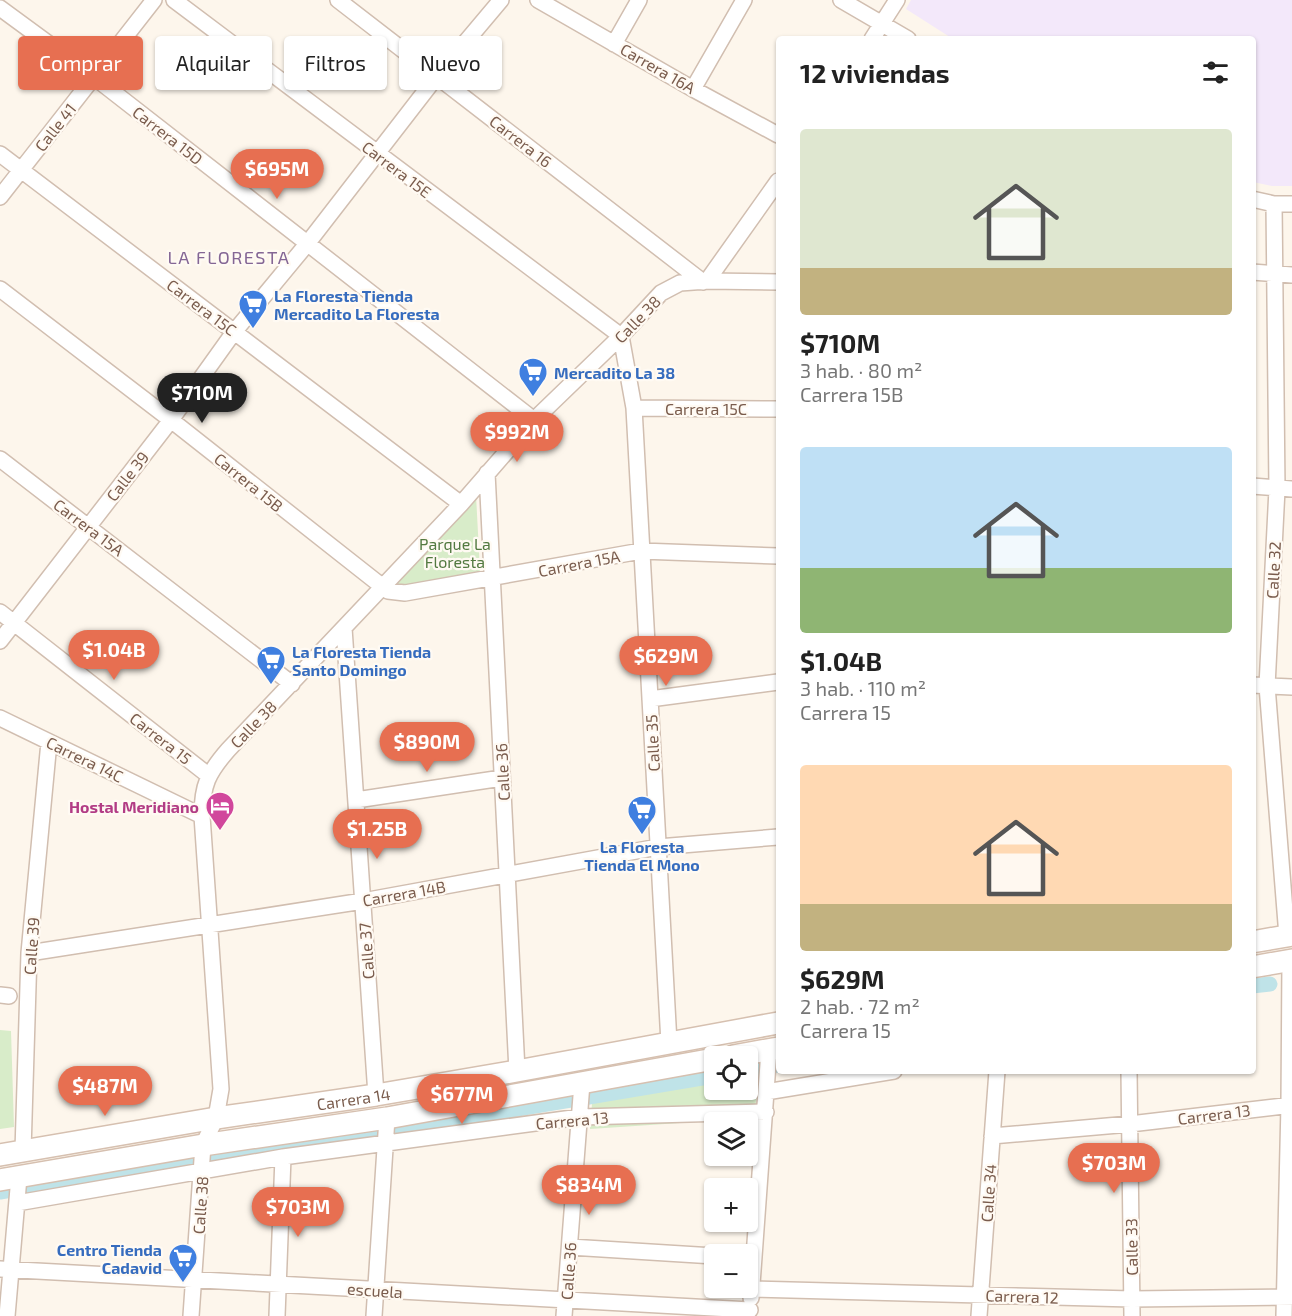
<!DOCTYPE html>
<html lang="es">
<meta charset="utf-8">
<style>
body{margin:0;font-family:"Exo 2",sans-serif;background:#f6f6f6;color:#222;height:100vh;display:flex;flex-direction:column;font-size:22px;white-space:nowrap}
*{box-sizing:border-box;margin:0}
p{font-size:20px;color:#767676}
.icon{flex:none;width:33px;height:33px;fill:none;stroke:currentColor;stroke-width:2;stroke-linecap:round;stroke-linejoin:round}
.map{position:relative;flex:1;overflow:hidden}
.drawer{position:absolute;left:776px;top:36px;width:480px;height:1038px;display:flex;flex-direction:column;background:#fff;border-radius:6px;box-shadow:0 2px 4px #0004}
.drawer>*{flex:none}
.top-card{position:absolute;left:18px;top:36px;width:570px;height:54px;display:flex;gap:12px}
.buttons{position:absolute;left:704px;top:1046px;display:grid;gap:12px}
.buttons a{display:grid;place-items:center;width:54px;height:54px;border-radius:6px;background:#fff;box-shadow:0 2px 4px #0004;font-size:30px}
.price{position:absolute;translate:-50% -51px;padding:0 14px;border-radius:21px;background:#e76f51;color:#fff;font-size:20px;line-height:39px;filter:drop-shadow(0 2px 3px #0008)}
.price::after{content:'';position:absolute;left:50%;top:36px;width:18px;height:14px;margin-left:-9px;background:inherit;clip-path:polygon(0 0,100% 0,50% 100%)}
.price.current{background:#222;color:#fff}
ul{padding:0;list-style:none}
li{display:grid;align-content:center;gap:12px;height:318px;padding:0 24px}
li span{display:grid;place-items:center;height:186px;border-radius:6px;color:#555}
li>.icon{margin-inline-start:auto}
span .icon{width:108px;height:108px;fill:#fffc;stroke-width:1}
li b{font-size:26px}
h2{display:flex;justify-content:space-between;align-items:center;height:72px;padding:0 24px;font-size:26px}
.tag{padding:0 21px;border-radius:6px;background:#fff;box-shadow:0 2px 4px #0004;font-size:21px;line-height:54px}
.tag.current{background:#e76f51;color:#fff}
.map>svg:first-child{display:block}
.education{fill:#f3e8fa}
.green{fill:#d8ecc9}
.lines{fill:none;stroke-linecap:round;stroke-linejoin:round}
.canal{stroke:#bfe3e8;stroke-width:15}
.street-casing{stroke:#d1beb0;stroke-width:18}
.secondary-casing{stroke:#d6c0b0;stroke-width:24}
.street{stroke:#fff;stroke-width:15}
.secondary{stroke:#fff;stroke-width:21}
.labels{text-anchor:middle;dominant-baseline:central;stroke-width:4.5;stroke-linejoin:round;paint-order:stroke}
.street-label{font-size:16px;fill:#7a5c4d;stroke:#fffaf3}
.shop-label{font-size:16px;font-weight:bold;fill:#366cbe;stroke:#fffaf3;text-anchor:start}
.park-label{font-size:16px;fill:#537a41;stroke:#fffaf3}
.hotel-label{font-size:16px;font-weight:bold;fill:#b23c85;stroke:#fffaf3;text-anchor:end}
.neighbourhood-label{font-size:18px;letter-spacing:1.5px;fill:#846695;stroke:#fffaf3}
</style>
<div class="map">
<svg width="1292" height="1316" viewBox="0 0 1292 1316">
<rect width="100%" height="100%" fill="#fdf6ec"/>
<path class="education" d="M 911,0 L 1292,0 L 1292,186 L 1272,186 L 1253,182 L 1252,39 L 953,39 L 906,9 Z"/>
<path class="green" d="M 476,495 L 480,571 L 392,588 Z
M 0,1030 L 11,1031 L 14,1127 L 0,1129 Z
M 758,1063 L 755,1118 L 590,1129 L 593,1091 L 714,1071 L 714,1089 L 747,1089 L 747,1065 Z"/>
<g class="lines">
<path class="canal" d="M 1252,986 L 1270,984
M 747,1070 L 778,1065
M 0,1192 L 190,1159 L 370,1134 L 714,1076"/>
<g class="street-casing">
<path id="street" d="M 174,0 L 621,336 L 634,408 L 669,1043
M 338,0 L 703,282
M 538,0 L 693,89 L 778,135
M 841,0 L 908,39
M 0,8 L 94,77 L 534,420
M 872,39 L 897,0
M 614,44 L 639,0
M 693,89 L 744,0
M 0,154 L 461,504
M 0,197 L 154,0
M 1252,199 L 1274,204 L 1292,204
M 1274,204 L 1277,489 L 1267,686 L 1287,936
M 1252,272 L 1292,275
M 707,281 L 778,181
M 0,289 L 171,420 L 388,591 L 405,593 L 641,551 L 778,556
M 634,408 L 778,409
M 0,459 L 292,684
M 487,473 L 517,1071
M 1252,486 L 1292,489
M 0,612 L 208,775
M 344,628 L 376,1095
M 0,641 L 171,420 L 234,332 L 307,244 L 437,76 L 501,0
M 1252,685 L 1292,687
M 650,699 L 778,682
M 0,718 L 202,816
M 356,800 L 502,778
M 29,953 L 363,901 L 658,847 L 778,837
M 0,995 L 9,996
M 1129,1071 L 1132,1316
M 766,1092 L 894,1071
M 992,1136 L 1130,1124 L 1292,1105
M 23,1151 L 29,953 L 49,742
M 17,1203 L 283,1157 L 580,1117 L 766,1112
M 570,1247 L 714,1256
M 0,1269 L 750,1310
M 752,1289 L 1132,1299 L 1292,1297
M 751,1298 L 769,1050
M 7,1316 L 19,1177
M 191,1316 L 203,1145 L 216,1118 L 221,1089 L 202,816 C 202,785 208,773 228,750 L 461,504 L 534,420 L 621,336 L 661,293 L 680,283 L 707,281 L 778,282
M 277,1316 L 283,1157
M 374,1316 L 387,1118
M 564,1316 L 582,1083
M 979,1316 L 997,1071
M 1284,1316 L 1289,1105 L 1290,960"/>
</g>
<g class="secondary-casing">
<g id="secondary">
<path d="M 1252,942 L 1292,935"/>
<path d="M 1252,967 L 1292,960"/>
<path d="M 733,1056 L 778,1048"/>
<path id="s1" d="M 0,1155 L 216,1118 L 376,1095 L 517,1071 L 778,1023"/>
<path d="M 0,1180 L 203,1145 L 387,1118 L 714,1059"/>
</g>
</g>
<use href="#street" class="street"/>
<use href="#secondary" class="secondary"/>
</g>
<defs>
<g id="supermarket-pin" transform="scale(1.5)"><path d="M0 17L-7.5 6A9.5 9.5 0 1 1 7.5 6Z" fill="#3f7fe0" stroke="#fffaf3"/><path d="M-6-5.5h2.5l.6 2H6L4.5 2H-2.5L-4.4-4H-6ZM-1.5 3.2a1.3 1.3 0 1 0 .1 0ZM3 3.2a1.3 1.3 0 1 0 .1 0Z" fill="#fff"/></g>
<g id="hotel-pin" transform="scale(1.5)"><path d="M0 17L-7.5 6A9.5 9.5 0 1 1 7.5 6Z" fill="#d1479c" stroke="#fffaf3"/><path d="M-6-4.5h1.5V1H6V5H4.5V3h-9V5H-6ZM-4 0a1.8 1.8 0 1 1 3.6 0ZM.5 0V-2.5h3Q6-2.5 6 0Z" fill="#fff"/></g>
</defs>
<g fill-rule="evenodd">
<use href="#supermarket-pin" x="253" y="304"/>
<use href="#supermarket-pin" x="533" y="372"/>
<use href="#supermarket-pin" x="271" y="660"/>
<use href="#hotel-pin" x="220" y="806"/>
<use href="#supermarket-pin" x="642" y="810"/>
<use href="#supermarket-pin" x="183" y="1258"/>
</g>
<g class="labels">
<g class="street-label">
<text transform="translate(658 68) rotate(30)">Carrera 16A</text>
<text transform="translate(55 127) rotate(-52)">Calle 41</text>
<text transform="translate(168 135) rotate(38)">Carrera 15D</text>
<text transform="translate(521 141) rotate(38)">Carrera 16</text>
<text transform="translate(397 169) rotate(37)">Carrera 15E</text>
<text transform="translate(202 307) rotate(37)">Carrera 15C</text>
<text transform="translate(637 319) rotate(-46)">Calle 38</text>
<text x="706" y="408">Carrera 15C</text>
<text transform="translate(127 476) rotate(-52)">Calle 39</text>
<text transform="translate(249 482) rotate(39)">Carrera 15B</text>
<text transform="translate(89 527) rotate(37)">Carrera 15A</text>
<text transform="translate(579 563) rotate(-11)">Carrera 15A</text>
<text transform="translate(1273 570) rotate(-87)">Calle 32</text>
<text transform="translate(253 724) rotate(-46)">Calle 38</text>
<text transform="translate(161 738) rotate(38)">Carrera 15</text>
<text transform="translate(652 743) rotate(-93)">Calle 35</text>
<text transform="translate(85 759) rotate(26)">Carrera 14C</text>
<text transform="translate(502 772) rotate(-93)">Calle 36</text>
<text transform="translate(404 893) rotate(-10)">Carrera 14B</text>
<text transform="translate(31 946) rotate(-86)">Calle 39</text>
<text transform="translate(366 951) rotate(-94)">Calle 37</text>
<text stroke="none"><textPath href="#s1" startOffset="358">Carrera 14</textPath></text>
<text transform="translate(1214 1114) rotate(-7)">Carrera 13</text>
<text transform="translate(572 1120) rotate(-5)">Carrera 13</text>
<text transform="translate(988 1193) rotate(-86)">Calle 34</text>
<text transform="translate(200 1205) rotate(-86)">Calle 38</text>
<text transform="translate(1131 1247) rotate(-91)">Calle 33</text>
<text transform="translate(568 1271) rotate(-86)">Calle 36</text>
<text transform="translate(375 1290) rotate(4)">escuela</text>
<text transform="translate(1022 1296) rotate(2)">Carrera 12</text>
</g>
<g class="shop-label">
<text x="274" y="295">La Floresta Tienda<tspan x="274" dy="18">Mercadito La Floresta</tspan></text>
<text x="554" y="372">Mercadito La 38</text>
<text x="292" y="651">La Floresta Tienda<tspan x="292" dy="18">Santo Domingo</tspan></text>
<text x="642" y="846" text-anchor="middle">La Floresta<tspan x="642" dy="18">Tienda El Mono</tspan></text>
<text x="162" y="1249" text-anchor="end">Centro Tienda<tspan x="162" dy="18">Cadavid</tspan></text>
</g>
<g class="park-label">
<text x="455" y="543">Parque La<tspan x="455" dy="18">Floresta</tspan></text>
</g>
<g class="hotel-label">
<text x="199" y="806">Hostal Meridiano</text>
</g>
<g class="neighbourhood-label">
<text x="229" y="257">LA FLORESTA</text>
</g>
</g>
</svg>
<div class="buttons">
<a><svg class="icon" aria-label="locate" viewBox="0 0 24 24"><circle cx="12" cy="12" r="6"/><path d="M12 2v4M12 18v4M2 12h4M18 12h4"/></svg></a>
<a><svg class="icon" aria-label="layers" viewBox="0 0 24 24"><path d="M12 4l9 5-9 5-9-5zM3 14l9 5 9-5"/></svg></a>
<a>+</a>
<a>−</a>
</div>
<b class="price" style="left:277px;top:200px">$695M</b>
<b class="price current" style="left:202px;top:424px">$710M</b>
<b class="price" style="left:517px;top:463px">$992M</b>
<b class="price" style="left:114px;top:681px">$1.04B</b>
<b class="price" style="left:666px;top:687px">$629M</b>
<b class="price" style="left:427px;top:773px">$890M</b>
<b class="price" style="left:377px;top:860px">$1.25B</b>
<b class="price" style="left:105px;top:1117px">$487M</b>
<b class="price" style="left:462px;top:1125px">$677M</b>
<b class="price" style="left:1114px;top:1194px">$703M</b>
<b class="price" style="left:589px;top:1216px">$834M</b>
<b class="price" style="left:298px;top:1238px">$703M</b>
<div class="top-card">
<a class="tag current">Comprar</a>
<a class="tag">Alquilar</a>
<a class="tag">Filtros</a>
<a class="tag">Nuevo</a>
</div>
<section class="drawer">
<h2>12 viviendas<svg class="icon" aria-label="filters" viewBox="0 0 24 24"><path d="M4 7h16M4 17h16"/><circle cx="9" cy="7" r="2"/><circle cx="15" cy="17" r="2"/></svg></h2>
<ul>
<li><span style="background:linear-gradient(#dfe7d0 75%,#c2b280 0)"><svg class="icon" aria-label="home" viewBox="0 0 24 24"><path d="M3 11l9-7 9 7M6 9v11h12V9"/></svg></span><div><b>$710M</b><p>3 hab. · 80 m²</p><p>Carrera 15B</p></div></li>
<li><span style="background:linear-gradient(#bfe0f5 65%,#8fb573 0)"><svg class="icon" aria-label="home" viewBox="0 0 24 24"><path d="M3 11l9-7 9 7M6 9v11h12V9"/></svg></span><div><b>$1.04B</b><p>3 hab. · 110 m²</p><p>Carrera 15</p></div></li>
<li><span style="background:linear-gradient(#ffd9b3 75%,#c2b280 0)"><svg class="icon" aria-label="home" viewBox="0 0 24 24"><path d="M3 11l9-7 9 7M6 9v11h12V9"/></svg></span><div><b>$629M</b><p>2 hab. · 72 m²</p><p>Carrera 15</p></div></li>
</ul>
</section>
</div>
